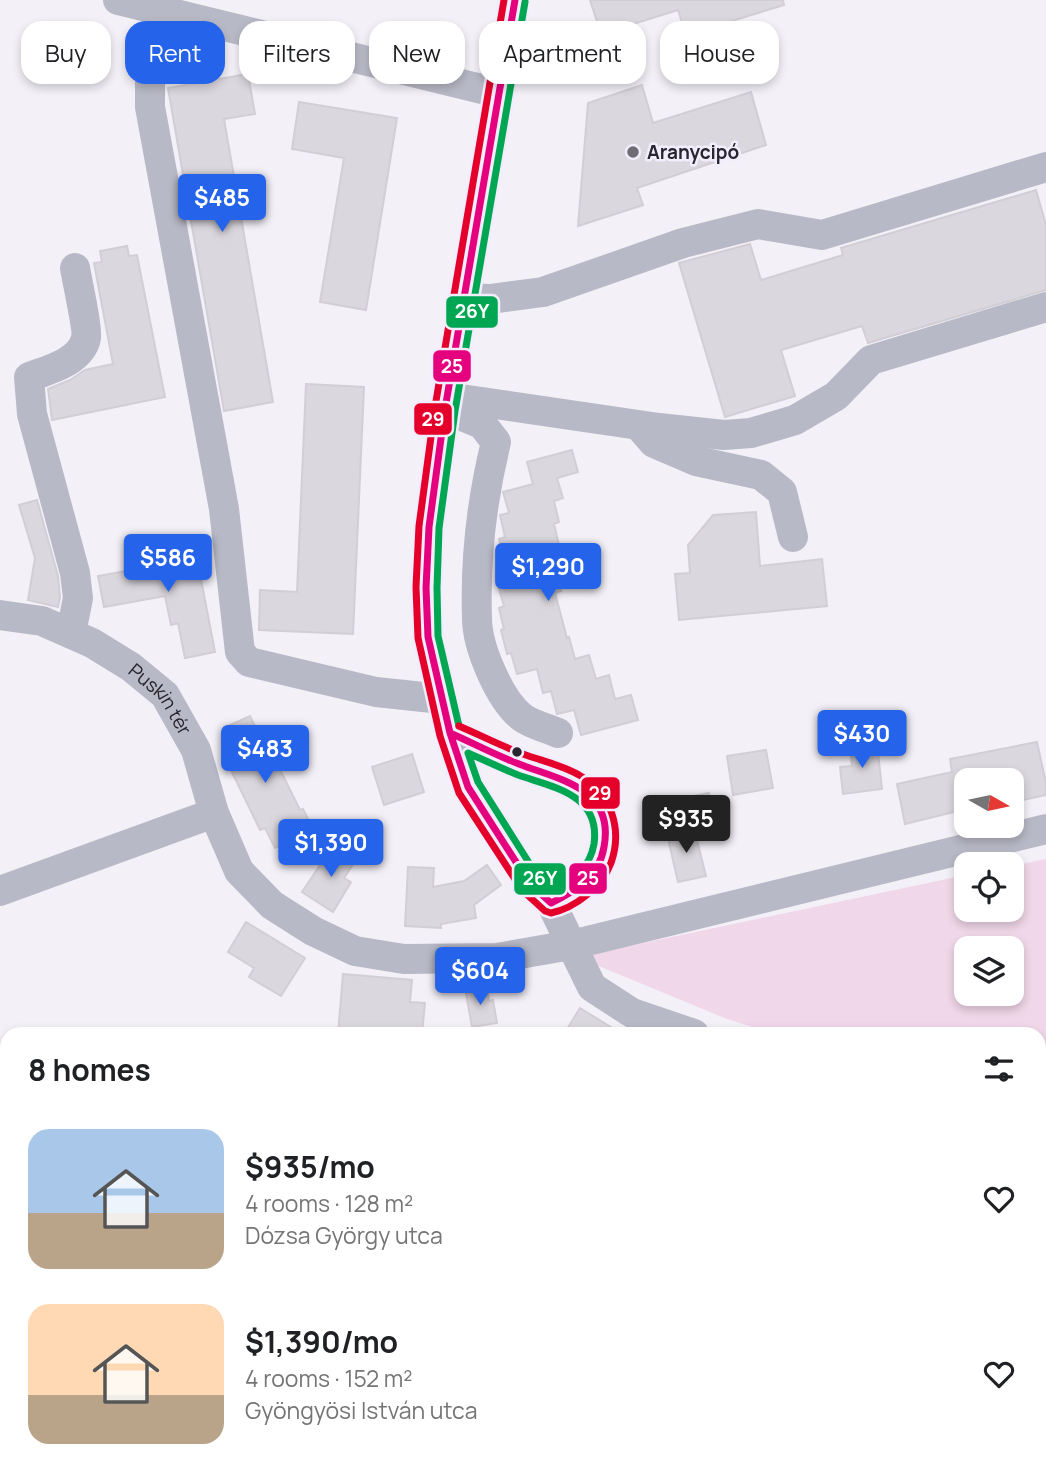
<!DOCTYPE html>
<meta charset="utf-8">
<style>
body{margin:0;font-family:Manrope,sans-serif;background:#f2f2f2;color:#202124;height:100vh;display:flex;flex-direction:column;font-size:26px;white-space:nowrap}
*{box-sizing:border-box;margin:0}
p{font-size:23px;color:#757577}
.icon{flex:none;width:38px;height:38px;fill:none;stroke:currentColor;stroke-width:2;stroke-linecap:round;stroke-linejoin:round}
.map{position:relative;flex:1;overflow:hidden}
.side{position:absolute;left:0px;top:1027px;width:1046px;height:450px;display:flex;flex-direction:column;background:#fff;border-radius:21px 21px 0 0;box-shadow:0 4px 10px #0003}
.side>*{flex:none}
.banner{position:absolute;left:21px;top:21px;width:1004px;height:63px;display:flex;gap:14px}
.needle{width:46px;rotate:99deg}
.controls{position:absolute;left:954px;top:768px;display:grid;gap:14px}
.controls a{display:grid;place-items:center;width:70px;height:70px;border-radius:14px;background:#fff;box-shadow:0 4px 10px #0003;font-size:35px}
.price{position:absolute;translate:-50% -60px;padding:0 16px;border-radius:7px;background:#2563eb;color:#fff;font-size:23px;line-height:46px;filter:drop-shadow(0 2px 4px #0008)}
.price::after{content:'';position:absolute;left:50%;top:42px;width:21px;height:16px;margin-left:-10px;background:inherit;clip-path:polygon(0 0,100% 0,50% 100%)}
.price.on{background:#222;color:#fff}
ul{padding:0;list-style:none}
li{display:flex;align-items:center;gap:21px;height:175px;padding:0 28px}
li span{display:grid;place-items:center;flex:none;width:196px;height:140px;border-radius:21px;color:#555}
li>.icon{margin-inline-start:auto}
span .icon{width:84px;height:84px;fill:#fffc;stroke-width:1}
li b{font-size:30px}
h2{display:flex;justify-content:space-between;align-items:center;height:84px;padding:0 28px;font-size:30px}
.tag{padding:0 24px;border-radius:21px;background:#fff;box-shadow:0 4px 10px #0003;font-size:24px;line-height:63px}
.tag.on{background:#2563eb;color:#fff}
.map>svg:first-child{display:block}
.green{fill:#f0d7e9;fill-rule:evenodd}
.water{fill:#c7dafa}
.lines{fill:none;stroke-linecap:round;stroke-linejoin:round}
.stream{stroke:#c7dafa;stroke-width:8}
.building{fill:#dbd7de;stroke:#d3ced6;stroke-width:2}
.minor{stroke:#b8b9c6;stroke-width:30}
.bus-1-casing{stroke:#f2edfc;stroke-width:12}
.bus-2-casing{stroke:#f2edfc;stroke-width:12}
.bus-3-casing{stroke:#f2edfc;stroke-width:12}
.bus-1{stroke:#e5007d;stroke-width:7}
.bus-2{stroke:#00a651;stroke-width:7}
.bus-3{stroke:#e4002b;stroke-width:7}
.poi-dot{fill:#6f6c75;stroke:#f2edfc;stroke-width:2.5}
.bus-dot{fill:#28252e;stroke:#f2edfc;stroke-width:2.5}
.labels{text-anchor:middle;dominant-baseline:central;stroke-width:5;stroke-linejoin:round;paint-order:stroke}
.poi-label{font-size:19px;font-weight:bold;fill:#28252e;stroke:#f2edfc;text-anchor:start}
.street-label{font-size:19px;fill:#28252e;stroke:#f2edfc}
.line-badge{stroke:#f2edfc;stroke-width:2.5}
.badge-label{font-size:19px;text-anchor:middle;font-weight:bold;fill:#fff}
</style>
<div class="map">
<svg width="1046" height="1476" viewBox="0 0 1046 1476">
<rect width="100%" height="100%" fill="#f3f0f8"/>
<path class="green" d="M 1046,859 L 1046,1369 L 1040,1350 L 1040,1034 L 774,1034 L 727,1019 L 577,957 L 966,875 L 966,910 L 1012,910 L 1012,866 ZM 966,948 L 1012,948 L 1012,994 L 966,994 Z"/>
<path class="water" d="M 697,1470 L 921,1470 L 923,1476 L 699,1476 Z"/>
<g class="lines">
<path class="stream" d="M 1040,1103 L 1046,1102
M 0,1330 L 7,1329"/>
</g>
<path class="building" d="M 590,0 L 783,0 L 784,5 L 686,35 L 678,10 L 601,34 Z
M 248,74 L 255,114 L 224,119 L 273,402 L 224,411 L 168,88 Z
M 642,85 L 653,123 L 751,92 L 766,145 L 637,188 L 643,205 L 578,226 L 588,103 Z
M 299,102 L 397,118 L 366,310 L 320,302 L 344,158 L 292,149 Z
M 1036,190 L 1046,225 L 1046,290 L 868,343 L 862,326 L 781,350 L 795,396 L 725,417 L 679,263 L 750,244 L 761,280 L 843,255 L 841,248 Z
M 127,246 L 129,256 L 137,255 L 165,397 L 52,420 L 48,389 L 70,380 L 85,370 L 113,364 L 94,263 L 102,262 L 100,251 Z
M 306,384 L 364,387 L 353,634 L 259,630 L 260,590 L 297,592 Z
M 572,450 L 578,472 L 557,478 L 563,498 L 554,501 L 559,522 L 554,524 L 559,545 L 555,546 L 561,568 L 555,570 L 561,591 L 555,593 L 567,638 L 569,637 L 575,659 L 589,655 L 596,679 L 609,675 L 615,699 L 631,695 L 638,720 L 581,735 L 574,710 L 557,714 L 551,691 L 543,693 L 537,669 L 517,674 L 511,653 L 507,654 L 501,630 L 504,629 L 499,608 L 504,606 L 498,585 L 505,583 L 499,561 L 505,560 L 499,539 L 505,537 L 500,515 L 509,513 L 503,492 L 533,484 L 527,462 Z
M 37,500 L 58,576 L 60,597 L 58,607 L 28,600 L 35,558 L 19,505 Z
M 756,512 L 760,566 L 822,559 L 827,606 L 679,620 L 675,574 L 690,573 L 688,545 L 713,515 Z
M 194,543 L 215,652 L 185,658 L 178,623 L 171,625 L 165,596 L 104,607 L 98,576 L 159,565 L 156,550 Z
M 250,716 L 262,741 L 265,739 L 300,810 L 303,809 L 313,829 L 275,848 L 265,828 L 260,830 L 229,766 L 237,762 L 226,741 L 233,737 L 228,726 Z
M 1037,742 L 1046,783 L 1046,795 L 1014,802 L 1012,780 L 966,780 L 966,809 L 905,824 L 897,784 L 952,772 L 950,759 Z
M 877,743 L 882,789 L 843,794 L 840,767 L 852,766 L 850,746 Z
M 766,750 L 773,788 L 733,795 L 727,756 Z
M 412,754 L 424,792 L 384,805 L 372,767 Z
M 709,793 L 715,823 L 694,828 L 688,797 Z
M 694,828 L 706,876 L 678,882 L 667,834 Z
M 334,844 L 357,858 L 344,878 L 351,882 L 333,912 L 302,892 Z
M 487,865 L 501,885 L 474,905 L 476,918 L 441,924 L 441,928 L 405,926 L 408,867 L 434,868 L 433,887 L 464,881 Z
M 246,922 L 305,958 L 281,996 L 249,977 L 254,968 L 228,952 Z
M 343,974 L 412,980 L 410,1002 L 425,1003 L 422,1034 L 338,1034 Z
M 486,985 L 489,1001 L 493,1000 L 497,1023 L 472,1027 L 465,988 Z
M 580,1008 L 622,1034 L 564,1034 Z"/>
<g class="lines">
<g class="minor">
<path d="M 118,0 L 498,93"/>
<path d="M 515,0 L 445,409 L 429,527 L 426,588 L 428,637 L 450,733 L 468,787 L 530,884 L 551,903 L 592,987 L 632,1013 L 694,1034"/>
<path d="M 150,42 L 150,107 L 224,509 L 240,652 L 249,662 L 376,692 L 442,699"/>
<path d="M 463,298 L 490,299 L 543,292 L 683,243 L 758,224 L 822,235 L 1046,167"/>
<path d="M 447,397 L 659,428 L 724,435 L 751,433 L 795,420 L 836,396 L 871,360 L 1046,307"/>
<path d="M 445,409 L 482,424 L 496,442 C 482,499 475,559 477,618 C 477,647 500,701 523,718 C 533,725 547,728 558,733"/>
<path d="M 640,427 L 654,443 L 696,461 L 761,475 L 782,492 L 793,537"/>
<path id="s1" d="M 0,615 L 42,621 L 92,643 L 131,667 L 165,695 L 196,750 L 214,813 L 0,891"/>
<path d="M 71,633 L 78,598 L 75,573 L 32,414 L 29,377 C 48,370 81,362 86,338 C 88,330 77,280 75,268"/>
<path d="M 450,733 C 473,743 496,755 519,764 C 540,772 572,778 588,794 C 603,809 608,827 604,848 C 600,878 576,891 551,903"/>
<path d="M 214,813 L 239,871 L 272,905 L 313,931 L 355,951 L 404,959 L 497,958 L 571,945 L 1046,829"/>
<path d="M 0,1139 L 7,1140"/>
<path d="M 1040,1292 L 1046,1307"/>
</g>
<g class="bus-1-casing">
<path id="bus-1" d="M 450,733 C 473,743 495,755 519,764 C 560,780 615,788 604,847 C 599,877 576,891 551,903 L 530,884 L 468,787 Z
M 450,733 L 428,637 L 426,588 L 429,527 L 445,409 L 515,0"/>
</g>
<g class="bus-2-casing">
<path id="bus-2" d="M 459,726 L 438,636 L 437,588 L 439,528 L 455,411 L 525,2
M 468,753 C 484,760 501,768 518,775 C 552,787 601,794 594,844 C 590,868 573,880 553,890 L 538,877 L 478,782 Z"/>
</g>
<g class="bus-3-casing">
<path id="bus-3" d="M 440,736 L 418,638 L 416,587 L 419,526 L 435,407 L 504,0
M 440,736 L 459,793 L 522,890 L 545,911 L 551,913 C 575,908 602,887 611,863 C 623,829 611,792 579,775 C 562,765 542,761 523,754 C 501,746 480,735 459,726"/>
</g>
<use href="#bus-1" class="bus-1"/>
<use href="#bus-2" class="bus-2"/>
<use href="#bus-3" class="bus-3"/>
</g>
<circle class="poi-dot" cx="633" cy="152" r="7"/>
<circle class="bus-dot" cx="517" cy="752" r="6"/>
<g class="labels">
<g class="poi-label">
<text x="647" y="152">Aranycipó</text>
</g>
<g class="street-label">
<text stroke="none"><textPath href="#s1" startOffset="187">Puskin tér</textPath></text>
</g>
</g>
<g class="line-badge">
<rect x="445" y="295" width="54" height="34" rx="7" fill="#00a651"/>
<rect x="432" y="349" width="40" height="34" rx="7" fill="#e5007d"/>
<rect x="413" y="402" width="40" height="34" rx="7" fill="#e4002b"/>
<rect x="580" y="776" width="41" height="34" rx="7" fill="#e4002b"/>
<rect x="568" y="862" width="40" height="33" rx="7" fill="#e5007d"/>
<rect x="513" y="862" width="54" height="34" rx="7" fill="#00a651"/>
</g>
<g class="badge-label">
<text x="472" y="318">26Y</text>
<text x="452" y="373">25</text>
<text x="433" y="426">29</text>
<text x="600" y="800">29</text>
<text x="588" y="885">25</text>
<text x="540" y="885">26Y</text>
</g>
</svg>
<div class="controls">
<a><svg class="needle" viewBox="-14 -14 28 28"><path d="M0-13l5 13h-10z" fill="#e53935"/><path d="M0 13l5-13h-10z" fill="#757577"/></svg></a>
<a><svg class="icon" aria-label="locate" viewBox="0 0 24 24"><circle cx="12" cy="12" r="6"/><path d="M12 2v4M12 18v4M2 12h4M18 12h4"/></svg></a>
<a><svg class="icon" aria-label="layers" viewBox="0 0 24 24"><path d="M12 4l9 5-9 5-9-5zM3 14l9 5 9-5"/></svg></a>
</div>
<b class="price" style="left:222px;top:234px">$485</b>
<b class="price" style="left:168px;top:594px">$586</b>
<b class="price" style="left:548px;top:603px">$1,290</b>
<b class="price" style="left:862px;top:770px">$430</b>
<b class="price" style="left:265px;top:785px">$483</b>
<b class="price on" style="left:686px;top:855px">$935</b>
<b class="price" style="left:331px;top:879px">$1,390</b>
<b class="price" style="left:480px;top:1007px">$604</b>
<div class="banner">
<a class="tag">Buy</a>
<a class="tag on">Rent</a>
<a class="tag">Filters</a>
<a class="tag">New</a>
<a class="tag">Apartment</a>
<a class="tag">House</a>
</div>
<section class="side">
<h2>8 homes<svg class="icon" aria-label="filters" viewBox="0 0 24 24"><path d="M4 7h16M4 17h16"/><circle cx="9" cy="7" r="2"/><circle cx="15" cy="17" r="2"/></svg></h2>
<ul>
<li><span style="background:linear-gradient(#a9c7e8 60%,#b9a48a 0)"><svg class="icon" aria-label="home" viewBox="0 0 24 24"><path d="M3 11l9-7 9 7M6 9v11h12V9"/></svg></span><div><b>$935/mo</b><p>4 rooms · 128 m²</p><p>Dózsa György utca</p></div><svg class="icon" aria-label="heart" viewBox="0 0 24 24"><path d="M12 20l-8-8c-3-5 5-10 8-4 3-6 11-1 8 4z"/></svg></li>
<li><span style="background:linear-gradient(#ffd9b3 65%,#b9a48a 0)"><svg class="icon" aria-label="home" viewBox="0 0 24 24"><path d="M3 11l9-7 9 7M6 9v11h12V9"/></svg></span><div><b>$1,390/mo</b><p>4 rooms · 152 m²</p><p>Gyöngyösi István utca</p></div><svg class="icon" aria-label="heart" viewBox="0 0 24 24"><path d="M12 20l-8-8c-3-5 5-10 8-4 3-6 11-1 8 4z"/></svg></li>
</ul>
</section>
</div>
